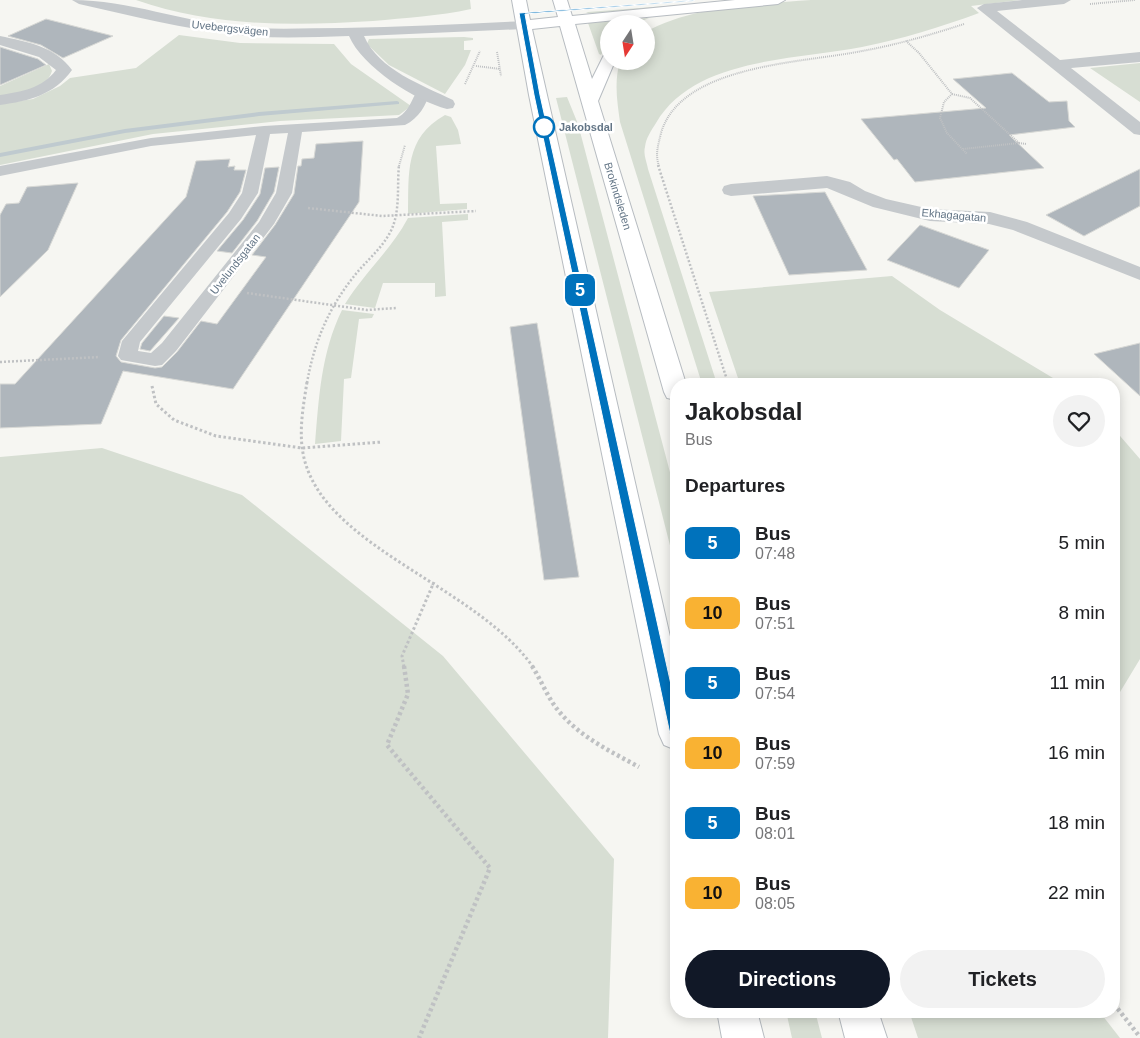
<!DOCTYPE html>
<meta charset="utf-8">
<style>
body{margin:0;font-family:Arial,sans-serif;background:#f2f2f2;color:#202124;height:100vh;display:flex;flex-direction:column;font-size:19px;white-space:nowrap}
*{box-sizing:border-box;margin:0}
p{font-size:16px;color:#757577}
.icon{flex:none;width:28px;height:28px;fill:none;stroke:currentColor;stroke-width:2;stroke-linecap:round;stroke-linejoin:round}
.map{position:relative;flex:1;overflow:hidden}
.side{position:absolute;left:670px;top:378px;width:450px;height:640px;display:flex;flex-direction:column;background:#fff;border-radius:20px;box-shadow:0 2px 12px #0003}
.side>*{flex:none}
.badge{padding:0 10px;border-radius:8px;font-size:18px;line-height:32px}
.needle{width:32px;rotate:192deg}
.fabs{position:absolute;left:600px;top:15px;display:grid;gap:10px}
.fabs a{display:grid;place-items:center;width:55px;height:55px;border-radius:50%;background:#fff;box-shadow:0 2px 12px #0003;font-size:25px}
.map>.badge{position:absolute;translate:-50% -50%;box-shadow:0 0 0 2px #fff}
h2{padding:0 15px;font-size:19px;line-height:45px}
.round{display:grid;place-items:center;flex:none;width:52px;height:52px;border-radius:26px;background:#f2f2f2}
.overview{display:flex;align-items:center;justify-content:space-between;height:85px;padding:0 15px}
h1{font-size:24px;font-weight:800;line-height:38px}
.button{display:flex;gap:10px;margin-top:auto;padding:10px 15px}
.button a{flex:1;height:58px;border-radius:30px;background:#111827;color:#fff;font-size:20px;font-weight:800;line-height:58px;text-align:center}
.button a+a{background:#f2f2f2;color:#202124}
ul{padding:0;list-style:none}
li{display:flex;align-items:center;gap:15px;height:70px;padding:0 15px}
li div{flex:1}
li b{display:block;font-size:19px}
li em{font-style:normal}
li .badge{min-width:55px;font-weight:700;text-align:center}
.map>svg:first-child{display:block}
.green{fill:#d7ded3}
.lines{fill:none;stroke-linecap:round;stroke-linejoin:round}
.stream{fill:#bfcacf;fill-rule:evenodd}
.building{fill:#afb6bc;stroke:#d7d8d5}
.secondary-casing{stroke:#b7bcc1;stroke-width:2}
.path-far3{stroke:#bfc1c3;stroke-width:2;stroke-dasharray:1 1;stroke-linecap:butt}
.path-far2{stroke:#bfc1c3;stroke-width:2.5;stroke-dasharray:2 2;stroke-linecap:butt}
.path-far1{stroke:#bfc1c3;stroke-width:3;stroke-dasharray:2.5 2.5;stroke-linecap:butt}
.path{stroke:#bfc1c3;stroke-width:4.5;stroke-dasharray:3 3;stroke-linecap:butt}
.lane{fill:#c5c9cc;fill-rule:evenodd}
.street{fill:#c5c9cc;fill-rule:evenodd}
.secondary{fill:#fff;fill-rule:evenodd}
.line{fill:#0072bc;stroke:#fff}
.stop-dot{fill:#fff;stroke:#0072bc;stroke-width:2.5}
.labels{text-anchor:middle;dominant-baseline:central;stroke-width:5;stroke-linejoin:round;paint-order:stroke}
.far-street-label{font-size:11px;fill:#637586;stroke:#fff}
.far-stop-label{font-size:11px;font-weight:bold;fill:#637586;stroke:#fff;text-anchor:start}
</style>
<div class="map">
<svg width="1140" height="1038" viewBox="0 0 1140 1038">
<rect width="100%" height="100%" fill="#f6f6f2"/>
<path class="green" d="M 136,0 L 470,0 L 471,9 C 439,16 405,18 373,21 C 294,26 212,27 136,0 Z
M 811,0 L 1020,0 L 971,6 L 979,13 C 941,27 902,39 862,47 C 797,60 694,57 656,123 C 651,131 646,138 645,147 C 643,154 647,163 648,169 L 717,384 L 702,384 L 620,122 C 617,101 614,82 620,61 L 646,61 L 646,32 C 691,6 760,4 811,0 Z
M 730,1 L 595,14 L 586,13 L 588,12 Z
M 649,18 L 635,24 L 609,24 L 609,42 L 601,55 L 599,54 L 588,23 Z
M 179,35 L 240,43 L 334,44 L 351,64 L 411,106 L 399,115 L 280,121 L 153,134 L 0,165 L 0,104 L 33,99 L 60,86 L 70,78 L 136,68 Z
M 464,37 L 473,38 L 473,40 L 464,41 L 464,50 L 471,50 L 465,65 L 445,94 L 389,65 L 367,44 L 369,39 Z
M 1140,63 L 1140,102 L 1090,68 Z
M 49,64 L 52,71 C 46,91 17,93 0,96 L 0,86 Z
M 567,97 L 578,124 L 676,495 L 676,569 L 556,98 Z
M 445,115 L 451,117 L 458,130 L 461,144 L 436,146 L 440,204 L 467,203 L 467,209 L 408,214 C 409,174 404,138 445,115 Z
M 468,214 L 468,220 L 442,222 L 446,296 L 435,297 L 435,283 L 383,283 L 375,308 L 345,304 C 364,273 391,250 408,218 Z
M 892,276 L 940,310 L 1063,384 L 740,384 L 709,292 Z
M 342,310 L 374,314 L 372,318 L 359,319 L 351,378 L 344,379 L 341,441 L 315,444 C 319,397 321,353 342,310 Z
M 1114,429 L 1140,459 L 1140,659 L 1114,702 Z
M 102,448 L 242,495 L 443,656 L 614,859 L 608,1038 L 0,1038 L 0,457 Z
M 786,1011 L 815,1011 L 822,1038 L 792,1038 Z
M 909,1011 L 1099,1011 L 1120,1038 L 918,1038 Z"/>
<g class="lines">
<path class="stream" d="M 397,101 L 399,102 L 399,104 L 259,116 L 125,133 L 0,157 L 0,153 L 125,129 L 259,112 Z"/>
</g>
<path class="building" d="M 46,19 L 113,36 L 63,58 L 41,45 L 8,36 Z
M 0,47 L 38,59 L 46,65 L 0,85 Z
M 1012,73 L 1049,102 L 1067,101 L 1069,121 L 1075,127 L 1009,135 L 1044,168 L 915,182 L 897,159 L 894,160 L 861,119 L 986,108 L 953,79 Z
M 363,141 L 359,202 L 233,389 L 123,371 L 101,424 L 0,428 L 0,384 L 15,384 L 186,197 L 196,161 L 230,159 L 228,167 L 235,166 L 234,170 L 246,170 L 240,192 L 227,212 L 121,340 L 116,356 L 121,362 L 155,368 L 162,367 L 177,352 L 201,321 L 217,324 L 266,257 L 252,255 L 275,225 L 294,194 L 298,166 L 301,166 L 302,159 L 314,158 L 316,144 Z
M 279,167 L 274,192 L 257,221 L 232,253 L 217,251 L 243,220 L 260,194 L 265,168 Z
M 1140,169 L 1140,206 L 1084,236 L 1046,215 Z
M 78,183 L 48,250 L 0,297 L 0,215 L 6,204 L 19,203 L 27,187 Z
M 825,192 L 867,270 L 789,275 L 753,196 Z
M 920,225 L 989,250 L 959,288 L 887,260 Z
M 164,316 L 179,318 L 150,351 L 140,349 L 142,343 Z
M 537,323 L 579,577 L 544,580 L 510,327 Z
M 1140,343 L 1140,396 L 1094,354 Z"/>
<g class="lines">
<g class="secondary-casing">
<path id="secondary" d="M 512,0 L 526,0 L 530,20 L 558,17 L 553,0 L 567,0 L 572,16 L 735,0 L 785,0 L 778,4 L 575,24 L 592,79 L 604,55 L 609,53 L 609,61 L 615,61 L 598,101 L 686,384 L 676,384 L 676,400 L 667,398 L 664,392 L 560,26 L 532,29 L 676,663 L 676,750 L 664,745 L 659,734 L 529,95 Z
M 717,1011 L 757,1011 L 764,1038 L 722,1038 Z
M 838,1011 L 878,1011 L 887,1038 L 845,1038 Z"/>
</g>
<path class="path-far3" d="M 1090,4 L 1135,0
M 906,41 L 919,53 L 952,94 L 944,102 L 940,118 L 947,133 L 967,154
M 497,52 L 501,76
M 476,66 L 500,69
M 465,84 L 480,51
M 952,94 L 970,98 L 1019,143 L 963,149
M 1019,143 L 1026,144
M 399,166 L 405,145
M 659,166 C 655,154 658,146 661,133 C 681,64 804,63 862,51 C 896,45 930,35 964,24"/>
<path class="path-far2" d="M 658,165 L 728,383
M 308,208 L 382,216 L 476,211
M 247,293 L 367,310 L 396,308
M 0,362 L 100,357
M 307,383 C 314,342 329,307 355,275 C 367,260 386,245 393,226 C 400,207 397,185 399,165"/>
<path class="path-far1" d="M 307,382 C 303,408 297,438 306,465 C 333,550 478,588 533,667
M 727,382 L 728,384
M 152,386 L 156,404 L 174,420 L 216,436 L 302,448 L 382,442
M 404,667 L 402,656 L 434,582"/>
<path class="path" d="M 404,666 L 408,694 L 387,745 L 490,868 L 419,1038
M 532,666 C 541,680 547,696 557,709 C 578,736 610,751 639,767
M 1114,1004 L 1140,1037"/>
<path class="lane" d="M 423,87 L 430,91 C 426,106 419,118 405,125 L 302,132 L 292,193 L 274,224 L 176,351 L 162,365 L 155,366 L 121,360 L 118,356 L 122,341 L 229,213 L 242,193 L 256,135 L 151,146 L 0,176 L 0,166 L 151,138 L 264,126 L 397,118 C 413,110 413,89 423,87 ZM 288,133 L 276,193 L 259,222 L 162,343 L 151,353 L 138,351 L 140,342 L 241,219 L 258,193 L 270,134 Z"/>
<path class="street" d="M 72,0 C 129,0 183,22 240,27 C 274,30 308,28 342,28 C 403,27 463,24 524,21 L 531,25 L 524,29 L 364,36 C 379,70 422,85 453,100 L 455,104 L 453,108 L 447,109 C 416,101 362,67 349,36 C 312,37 275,39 238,35 C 184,29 132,16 79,4 Z
M 1022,0 L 1071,0 L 1064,4 L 997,11 L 1060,60 L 1140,52 L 1140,62 L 1071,68 L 1140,122 L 1140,135 L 1134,134 L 977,8 L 984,4 Z
M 0,36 C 27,42 55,46 72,70 C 54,95 29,101 0,105 L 0,95 C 21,92 43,88 56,70 L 39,57 L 0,45 Z
M 827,176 L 850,182 L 865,191 L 886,199 L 930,209 L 990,212 L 1027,222 L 1140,267 L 1140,280 L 1013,230 L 989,224 L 930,221 L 873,207 L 827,188 L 731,196 L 724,194 L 722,190 L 724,186 L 731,184 Z"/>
<use href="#secondary" class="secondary"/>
</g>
<path class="line" d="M 693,1 L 525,14 L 540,95 L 682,734 L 676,740 L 670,734 L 534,95 L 519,13 L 695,0 Z"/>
<circle class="stop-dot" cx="544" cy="127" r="10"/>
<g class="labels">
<g class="far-street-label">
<text transform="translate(230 28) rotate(6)">Uvebergsvägen</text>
<text transform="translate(618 196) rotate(73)">Brokindsleden</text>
<text transform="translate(954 215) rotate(5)">Ekhagagatan</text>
<text transform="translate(235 264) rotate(-52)">Uvelundsgatan</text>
</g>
<g class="far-stop-label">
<text x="559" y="127">Jakobsdal</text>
</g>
</g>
</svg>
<div class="fabs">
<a><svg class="needle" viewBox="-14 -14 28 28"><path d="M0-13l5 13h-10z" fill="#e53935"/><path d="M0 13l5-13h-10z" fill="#757577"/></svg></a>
</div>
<b class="badge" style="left:580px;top:290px;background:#0072bc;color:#fff">5</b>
<section class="side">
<div class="overview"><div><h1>Jakobsdal</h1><p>Bus</p></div><a class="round"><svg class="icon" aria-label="heart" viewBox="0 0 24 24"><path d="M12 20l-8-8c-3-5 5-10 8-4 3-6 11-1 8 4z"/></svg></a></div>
<h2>Departures</h2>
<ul>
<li><span class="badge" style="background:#0072bc;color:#fff">5</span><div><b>Bus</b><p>07:48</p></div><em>5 min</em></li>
<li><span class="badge" style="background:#f9b233;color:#111">10</span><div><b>Bus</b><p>07:51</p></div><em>8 min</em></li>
<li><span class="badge" style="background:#0072bc;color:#fff">5</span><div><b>Bus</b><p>07:54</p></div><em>11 min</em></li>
<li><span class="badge" style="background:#f9b233;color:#111">10</span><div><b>Bus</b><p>07:59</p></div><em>16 min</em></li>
<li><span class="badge" style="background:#0072bc;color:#fff">5</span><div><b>Bus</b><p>08:01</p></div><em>18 min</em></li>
<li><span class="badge" style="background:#f9b233;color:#111">10</span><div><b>Bus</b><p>08:05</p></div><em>22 min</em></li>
</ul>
<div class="button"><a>Directions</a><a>Tickets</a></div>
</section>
</div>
